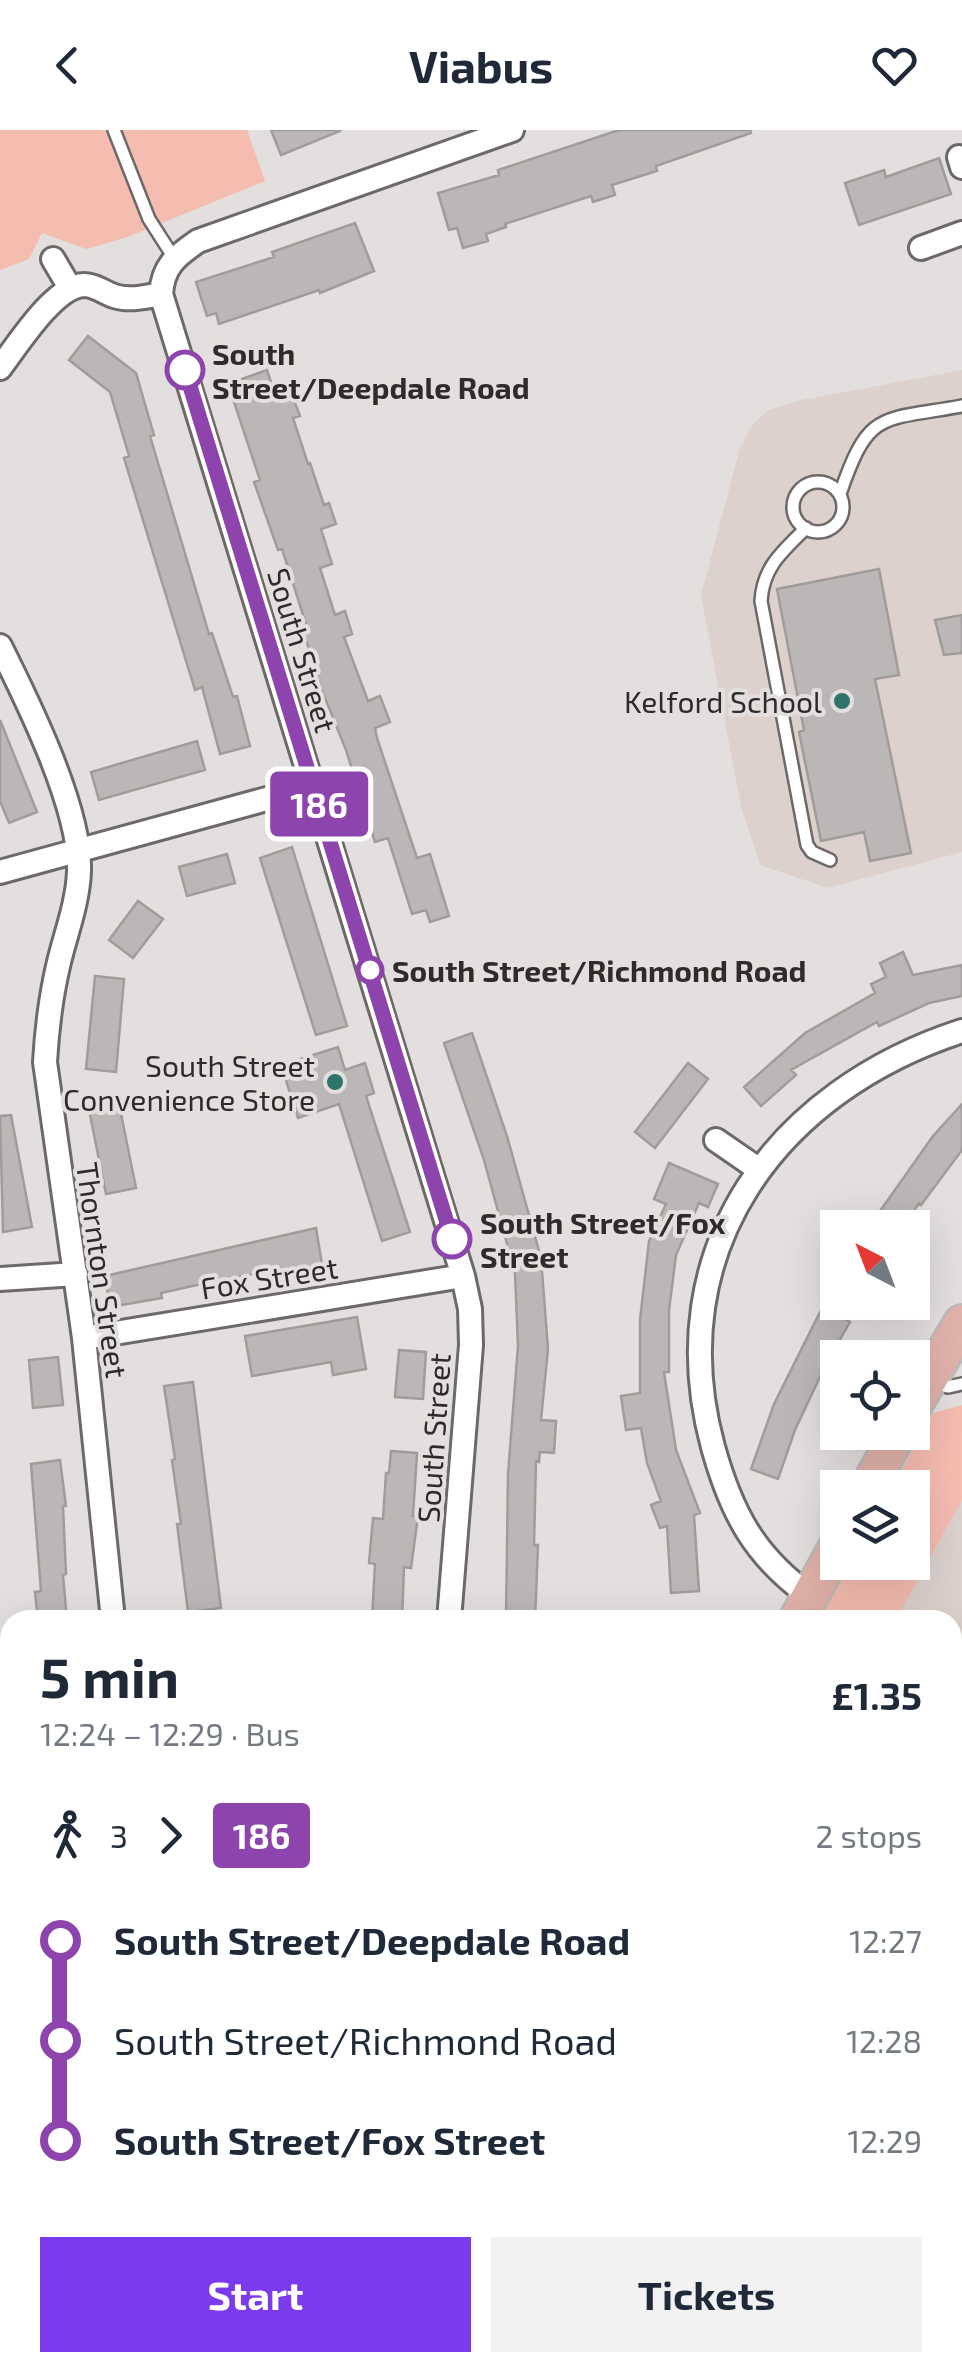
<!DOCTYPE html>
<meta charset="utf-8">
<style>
body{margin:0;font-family:"Exo 2",sans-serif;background:#f2f2f3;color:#1f2937;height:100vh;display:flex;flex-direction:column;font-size:38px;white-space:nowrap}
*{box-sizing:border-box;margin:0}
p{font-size:32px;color:#747a83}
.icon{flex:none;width:55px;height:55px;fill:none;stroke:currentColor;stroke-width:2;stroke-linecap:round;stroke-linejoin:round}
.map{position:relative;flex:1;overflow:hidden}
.details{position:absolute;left:0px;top:1480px;width:962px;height:762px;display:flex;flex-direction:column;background:#fff;border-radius:30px 30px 0 0;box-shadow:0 10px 40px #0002}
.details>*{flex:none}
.badge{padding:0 20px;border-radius:8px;font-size:35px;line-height:65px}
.needle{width:65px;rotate:318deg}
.controls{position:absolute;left:820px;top:1080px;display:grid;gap:20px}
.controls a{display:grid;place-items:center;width:110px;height:110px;border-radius:0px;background:#fff;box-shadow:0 10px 40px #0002;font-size:50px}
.map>.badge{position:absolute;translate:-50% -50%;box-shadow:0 0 0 5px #fff}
.legs{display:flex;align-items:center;gap:15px;height:110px;padding:0 40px;font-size:32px}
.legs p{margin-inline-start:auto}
.head{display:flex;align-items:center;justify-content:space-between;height:170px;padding:0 40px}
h1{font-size:55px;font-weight:700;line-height:75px}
.primary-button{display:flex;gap:20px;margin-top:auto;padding:20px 40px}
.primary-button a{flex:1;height:115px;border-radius:0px;background:#7c3aed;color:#fff;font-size:40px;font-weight:700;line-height:115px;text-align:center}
.primary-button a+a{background:#f2f2f3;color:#1f2937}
ul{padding:0 40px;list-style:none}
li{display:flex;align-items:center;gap:35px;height:100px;font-size:38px}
li i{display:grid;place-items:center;width:15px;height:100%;margin:0 12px;background:currentColor}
li i::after{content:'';width:25px;height:25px;margin:-12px;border:8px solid;border-radius:50%;background:#fff}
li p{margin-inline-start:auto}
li:first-child i{background:linear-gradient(#0000 50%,currentColor 0)}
li:last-child i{background:linear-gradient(currentColor 50%,#0000 0)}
header{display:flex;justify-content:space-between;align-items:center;height:130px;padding:0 40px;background:#fff;font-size:45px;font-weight:700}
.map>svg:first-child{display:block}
.built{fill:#ddd1ce}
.green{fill:#f5bcb0}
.forest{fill:#e38371}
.building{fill:#bbb7b6;stroke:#a09c9b;stroke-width:2.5}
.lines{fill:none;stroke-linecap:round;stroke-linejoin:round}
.service-casing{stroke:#6d6969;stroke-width:16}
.minor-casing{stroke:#6d6969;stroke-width:28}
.primary-casing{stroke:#bcbbbb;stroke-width:40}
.service{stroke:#fff;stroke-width:11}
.minor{stroke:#fff;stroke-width:22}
.primary{stroke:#e1b2a9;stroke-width:35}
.line-1-casing{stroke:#fff;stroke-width:22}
.line-1{stroke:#8e44ad;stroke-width:15}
.stop-1-dot{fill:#fff;stroke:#8e44ad;stroke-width:5}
.poi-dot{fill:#2f746a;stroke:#e3dfde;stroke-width:4}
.labels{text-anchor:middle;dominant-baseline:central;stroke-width:8;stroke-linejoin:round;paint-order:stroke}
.stop-label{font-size:30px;font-weight:bold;fill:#2d2c2b;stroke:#e3dfde;text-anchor:start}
.street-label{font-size:30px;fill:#2d2c2b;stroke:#e3dfde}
.poi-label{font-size:30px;fill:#2d2c2b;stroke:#e3dfde;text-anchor:end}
</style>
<header><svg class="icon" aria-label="back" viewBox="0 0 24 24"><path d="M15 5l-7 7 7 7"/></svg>Viabus<svg class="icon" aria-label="heart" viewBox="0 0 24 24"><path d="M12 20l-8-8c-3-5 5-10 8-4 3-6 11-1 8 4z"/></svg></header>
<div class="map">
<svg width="962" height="2241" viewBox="0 0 962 2241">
<rect width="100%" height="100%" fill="#e3dfde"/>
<path class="built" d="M 962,240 L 962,722 L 828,758 L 760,735 L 741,677 L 701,465 L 740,318 L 752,295 L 768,280 L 796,271 Z
M 962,1370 L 962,1984 L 953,1988 L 952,1490 L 896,1490 Z
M 505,2232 L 793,2233 L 788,2241 L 500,2241 Z"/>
<path class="green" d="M 0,0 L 247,0 L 265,51 L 125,108 L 86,119 L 42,103 L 29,129 L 0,140 Z
M 962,1275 L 962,1370 L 896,1490 L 818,1490 L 850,1433 L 912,1432 L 912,1358 L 892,1357 L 933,1283 Z
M 428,2232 L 505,2232 L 505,2233 L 500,2241 L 423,2241 Z"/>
<path class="forest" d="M 962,1984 L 962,2241 L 788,2241 L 793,2233 L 952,2232 L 952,1989 Z"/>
<path class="building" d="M 271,0 L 340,0 L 340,1 L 281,25 Z
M 619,0 L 750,0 L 751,3 L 656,36 L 657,41 L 612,55 L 615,65 L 593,72 L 591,66 L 505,94 L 506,97 L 486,104 L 488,111 L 463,118 L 457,98 L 449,100 L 438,63 L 499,45 L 498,40 Z
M 939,28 L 951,64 L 859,95 L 845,53 L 884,40 L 886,47 Z
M 355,93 L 374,141 L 320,163 L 319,160 L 219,194 L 216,183 L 207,186 L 196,152 L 274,127 L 272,122 Z
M 88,206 L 136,243 L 154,305 L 150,306 L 209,504 L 212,503 L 233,567 L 237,566 L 250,616 L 220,624 L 202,557 L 195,560 L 124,328 L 129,326 L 110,262 L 69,230 Z
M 267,240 L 277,270 L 292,265 L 300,286 L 293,288 L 308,334 L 310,333 L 324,375 L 329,373 L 336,394 L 321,399 L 332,434 L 320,438 L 335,485 L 345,481 L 352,504 L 344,507 L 368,571 L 380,566 L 390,592 L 375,598 L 377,608 L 417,728 L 430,724 L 449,786 L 430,792 L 426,780 L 412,784 L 388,708 L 375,712 L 346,620 L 319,553 L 302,496 L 306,494 L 282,419 L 278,420 L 254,352 L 260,350 L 230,260 L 241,257 L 239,250 Z
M 879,439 L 899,545 L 875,549 L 911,723 L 870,731 L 864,702 L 821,711 L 799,602 L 804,600 L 777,459 Z
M 962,485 L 962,523 L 944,525 L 935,490 Z
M 0,590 L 37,682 L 9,693 L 0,671 Z
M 197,611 L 205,640 L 99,670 L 91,642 Z
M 292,717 L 347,896 L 316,905 L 260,728 Z
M 227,724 L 235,753 L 187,766 L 179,737 Z
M 138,771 L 163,789 L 133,828 L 109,810 Z
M 903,822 L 913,845 L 962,835 L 962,866 L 929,873 L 879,896 L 877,892 L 791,940 L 796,945 L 761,976 L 744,957 L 805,903 L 875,863 L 871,854 L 886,847 L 880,833 Z
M 95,846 L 124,849 L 116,942 L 86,939 Z
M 472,903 L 507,1006 L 541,1128 L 548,1219 L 541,1290 L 556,1291 L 554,1323 L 540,1322 L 539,1332 L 536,1331 L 534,1415 L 538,1415 L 535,1490 L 506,1490 L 508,1344 L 518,1216 L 515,1143 L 484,1030 L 444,913 Z
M 338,917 L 345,940 L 365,933 L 374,963 L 366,966 L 410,1102 L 382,1111 L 339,974 L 298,988 L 281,935 Z
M 688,933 L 708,949 L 655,1018 L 635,1002 Z
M 118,969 L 136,1058 L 106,1064 L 88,975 Z
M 962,974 L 962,1020 L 921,1075 L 919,1073 L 903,1098 L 868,1098 L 933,1006 Z
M 11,985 L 32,1097 L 3,1102 L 0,986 Z
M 669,1033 L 718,1054 L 708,1077 L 699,1073 L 676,1125 L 669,1180 L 669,1242 L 664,1242 L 676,1320 L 700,1383 L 694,1385 L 699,1461 L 671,1463 L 667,1396 L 660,1398 L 651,1375 L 661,1371 L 647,1333 L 641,1298 L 626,1300 L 621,1266 L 640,1263 L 640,1190 L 649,1111 L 666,1074 L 654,1069 Z
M 316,1098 L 323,1140 L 281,1148 L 280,1140 L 224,1149 L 161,1163 L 162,1168 L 110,1177 L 105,1146 Z
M 825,1172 L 855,1172 L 845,1189 L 850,1192 L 827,1232 L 795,1300 L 778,1349 L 751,1339 L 774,1274 Z
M 357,1187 L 366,1239 L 333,1245 L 331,1232 L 252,1246 L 245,1206 Z
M 399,1220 L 426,1222 L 423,1269 L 395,1267 Z
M 58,1227 L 63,1275 L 33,1278 L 29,1230 Z
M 193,1252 L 221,1478 L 188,1482 L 177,1394 L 181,1394 L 172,1330 L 175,1329 L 164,1256 Z
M 391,1321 L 417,1323 L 413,1386 L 418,1386 L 411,1438 L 404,1437 L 402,1490 L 372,1490 L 375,1434 L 369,1433 L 373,1388 L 383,1389 L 386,1343 L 389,1343 Z
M 60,1330 L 66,1376 L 63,1376 L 66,1444 L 63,1445 L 67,1490 L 38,1490 L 35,1462 L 41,1461 L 31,1334 Z"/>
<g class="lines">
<g class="service-casing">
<path id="service" d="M 114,0 L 149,89 L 174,128
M793 377a25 25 0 1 1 50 0a25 25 0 1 1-50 0Z
M 840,364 C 869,279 880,291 962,276
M 806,398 C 782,422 763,437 761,471 L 807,715 L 812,722 L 830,730
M 932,1252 L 948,1257 L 962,1254
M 952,1570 L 962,1554
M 952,1786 L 962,1770
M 952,1904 L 962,1903
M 702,2241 L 702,2232"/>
</g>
<g class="minor-casing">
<path id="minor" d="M 959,27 L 962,37
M 921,118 L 962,103
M 53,129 L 70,158
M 0,238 C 17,216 54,156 84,155 C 95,155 103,162 114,166 C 129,171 146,167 161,164
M 0,516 C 28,572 81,679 79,741 C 78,772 66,803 59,832 C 51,865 47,898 45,932 L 84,1208 L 113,1490
M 0,742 L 314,656
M 716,1010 L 758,1039
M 0,1149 L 76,1144
M 84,1208 L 463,1146
M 810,1466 C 754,1426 731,1382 713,1317 C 659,1119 777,961 962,901
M 449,1490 L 471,1215 L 470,1179 L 463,1146 L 161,164 C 163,136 176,126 198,111 L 512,0
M 65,2241 L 67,2232"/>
</g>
<g class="primary-casing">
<path id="primary" d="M 912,1278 L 962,1193
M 868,1358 L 899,1302
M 797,1490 L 838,1415
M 389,2241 L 394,2232"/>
</g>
<use href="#service" class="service"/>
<use href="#minor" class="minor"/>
<use href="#primary" class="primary"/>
</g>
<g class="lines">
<g class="line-1-casing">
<path id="line-1" d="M 185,240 L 452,1109"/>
</g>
<use href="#line-1" class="line-1"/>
</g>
<g class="stop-1-dot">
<circle cx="185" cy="240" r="18"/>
<circle cx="370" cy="840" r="12"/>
<circle cx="452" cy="1109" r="18"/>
</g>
<g class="poi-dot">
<circle cx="842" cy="571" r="10"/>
<circle cx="335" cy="952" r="10"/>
</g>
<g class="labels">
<g class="stop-label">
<text x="212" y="223">South<tspan x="212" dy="34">Street/Deepdale Road</tspan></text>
<text x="392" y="840">South Street/Richmond Road</text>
<text x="480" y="1092">South Street/Fox<tspan x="480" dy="34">Street</tspan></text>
</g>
<g class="street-label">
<text transform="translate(303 520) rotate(73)">South Street</text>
<text transform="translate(103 1140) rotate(82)">Thornton Street</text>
<text transform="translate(269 1147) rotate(-9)">Fox Street</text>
<text transform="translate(433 1308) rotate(-86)">South Street</text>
</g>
<g class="poi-label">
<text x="822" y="571">Kelford School</text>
<text x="315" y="935">South Street<tspan x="315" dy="34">Convenience Store</tspan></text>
</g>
</g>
</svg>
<div class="controls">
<a><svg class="needle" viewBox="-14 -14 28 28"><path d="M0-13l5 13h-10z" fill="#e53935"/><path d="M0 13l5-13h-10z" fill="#747a83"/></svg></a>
<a><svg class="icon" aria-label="locate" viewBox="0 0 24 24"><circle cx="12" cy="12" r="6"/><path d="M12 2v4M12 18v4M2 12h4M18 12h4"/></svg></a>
<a><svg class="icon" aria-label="layers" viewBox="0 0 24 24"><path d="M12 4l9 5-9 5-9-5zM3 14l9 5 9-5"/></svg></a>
</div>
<b class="badge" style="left:319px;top:674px;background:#8e44ad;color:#fff">186</b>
<section class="details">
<div class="head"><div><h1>5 min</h1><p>12:24 – 12:29 · Bus</p></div><b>£1.35</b></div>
<div class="legs"><svg class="icon" aria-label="walk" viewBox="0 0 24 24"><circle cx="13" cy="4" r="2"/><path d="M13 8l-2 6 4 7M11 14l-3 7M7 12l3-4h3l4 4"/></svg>3<svg class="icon" aria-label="forward" viewBox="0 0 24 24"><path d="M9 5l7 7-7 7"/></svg><b class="badge" style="background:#8e44ad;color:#fff">186</b><p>2 stops</p></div>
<ul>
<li><i style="color:#8e44ad"></i><b>South Street/Deepdale Road</b><p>12:27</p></li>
<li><i style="color:#8e44ad"></i><span>South Street/Richmond Road</span><p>12:28</p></li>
<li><i style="color:#8e44ad"></i><b>South Street/Fox Street</b><p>12:29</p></li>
</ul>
<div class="primary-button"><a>Start</a><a>Tickets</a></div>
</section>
</div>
